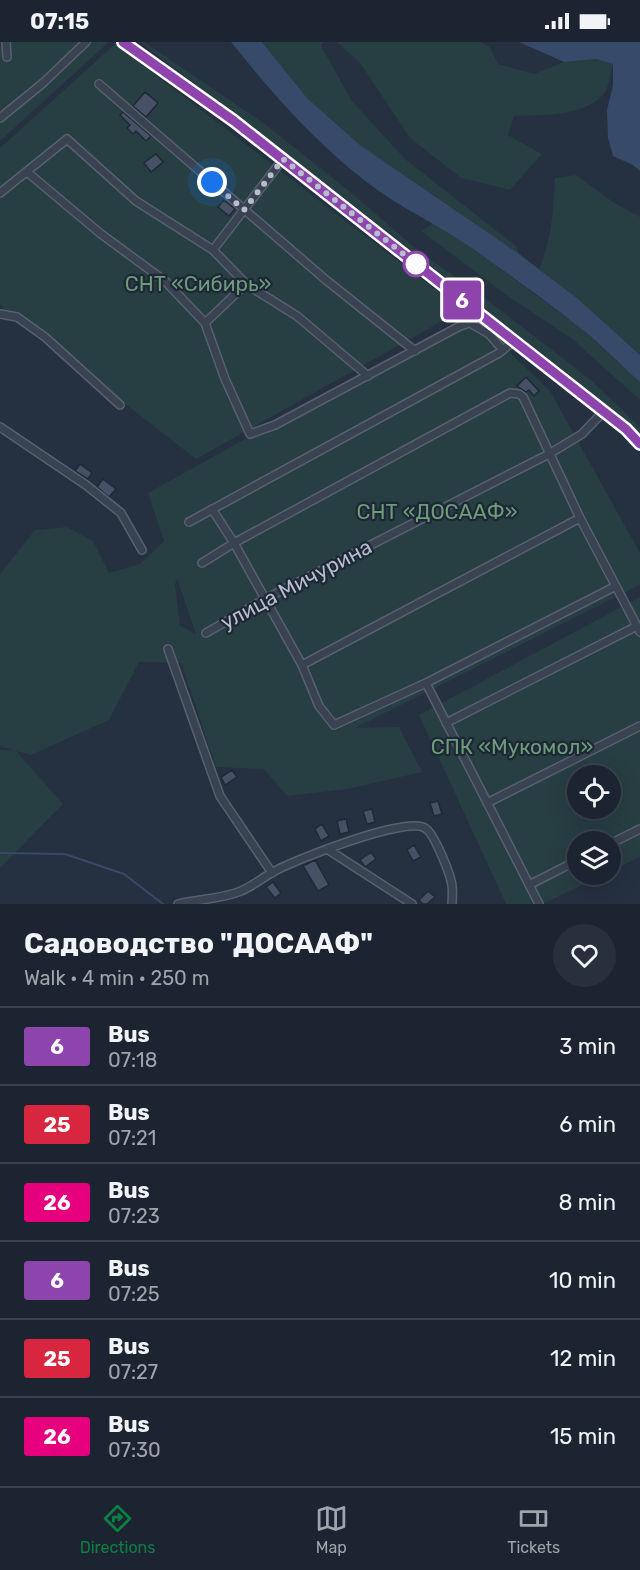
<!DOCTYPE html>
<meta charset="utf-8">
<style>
body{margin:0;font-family:Rubik,sans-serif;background:#29303d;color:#f1f3f6;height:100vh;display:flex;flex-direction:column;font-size:22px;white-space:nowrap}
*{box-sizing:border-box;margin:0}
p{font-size:20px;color:#a0a4ab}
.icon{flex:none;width:33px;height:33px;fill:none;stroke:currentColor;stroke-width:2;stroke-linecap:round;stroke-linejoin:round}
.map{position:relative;height:862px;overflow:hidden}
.drawer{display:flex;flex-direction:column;background:#1c2431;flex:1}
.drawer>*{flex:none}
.badge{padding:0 12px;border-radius:4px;font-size:21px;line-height:39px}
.buttons{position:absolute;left:567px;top:723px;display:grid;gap:12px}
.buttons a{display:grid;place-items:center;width:54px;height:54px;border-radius:50%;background:#1c2431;box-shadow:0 6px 24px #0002,0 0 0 2px #3a414d;font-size:30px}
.you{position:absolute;width:30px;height:30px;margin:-15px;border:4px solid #fff;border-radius:50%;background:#1a73e8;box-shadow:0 0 0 9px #1a73e833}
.map>.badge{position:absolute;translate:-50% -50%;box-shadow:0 0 0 3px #fff}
.round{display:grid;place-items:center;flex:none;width:63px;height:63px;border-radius:32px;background:#29303d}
.head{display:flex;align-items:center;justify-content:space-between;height:102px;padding:0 24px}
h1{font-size:28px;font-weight:700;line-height:45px}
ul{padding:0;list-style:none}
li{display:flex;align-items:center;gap:18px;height:78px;padding:0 24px;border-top:2px solid #3a414d}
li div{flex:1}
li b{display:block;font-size:22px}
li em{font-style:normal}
li .badge{min-width:66px;font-weight:700;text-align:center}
.status{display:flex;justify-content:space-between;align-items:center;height:42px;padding:0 30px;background:#1c2431;direction:ltr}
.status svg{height:16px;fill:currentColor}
.dock{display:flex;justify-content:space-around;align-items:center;height:84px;border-top:2px solid #3a414d;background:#1c2431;font-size:16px;color:#a0a4ab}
.dock a{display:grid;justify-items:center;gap:3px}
.dock .active{color:#0b8043}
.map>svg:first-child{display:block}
.green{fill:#273e42;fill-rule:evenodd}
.water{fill:#384a69}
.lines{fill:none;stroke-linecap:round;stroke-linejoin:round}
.stream{stroke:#384a69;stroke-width:2}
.building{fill:#465166;stroke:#202938;stroke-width:1.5}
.minor-casing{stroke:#57606e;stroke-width:10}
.major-casing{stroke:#434b5a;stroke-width:12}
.minor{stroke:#394251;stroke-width:7}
.major{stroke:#576171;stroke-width:9}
.line-casing{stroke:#fff;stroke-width:14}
.line{stroke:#8e44ad;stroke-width:9}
.walk{stroke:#b6bdcb;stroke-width:6;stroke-dasharray:0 10.8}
.stop-dot{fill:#fff;stroke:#8e44ad;stroke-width:3}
.labels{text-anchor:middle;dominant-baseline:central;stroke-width:4.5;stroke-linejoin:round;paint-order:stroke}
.park-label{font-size:21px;fill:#6c9d79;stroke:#1e2736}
.street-label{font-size:21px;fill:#b6bdcb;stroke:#1e2736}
</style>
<div class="status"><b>07:15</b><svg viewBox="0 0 49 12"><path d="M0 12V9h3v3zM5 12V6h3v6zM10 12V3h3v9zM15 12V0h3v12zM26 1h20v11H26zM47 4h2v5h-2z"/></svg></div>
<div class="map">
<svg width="640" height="862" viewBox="0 0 640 862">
<rect width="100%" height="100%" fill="#253041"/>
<path class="green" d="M 0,0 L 109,0 L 0,99 Z
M 140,0 L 144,0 L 265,82 L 353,152 L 416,207 L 482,254 L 591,338 L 640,385 L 640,394 L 624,377 L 383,186 Z
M 262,0 L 323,0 L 321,4 L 352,59 L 405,117 L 516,204 L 519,212 L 360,103 L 307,56 Z
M 337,0 L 480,0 L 490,5 L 498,22 L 534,32 L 564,20 L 596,17 L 613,22 C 610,31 609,47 603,53 C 582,75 542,73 514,74 L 508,93 L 542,112 L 510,148 L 461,136 L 410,96 L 360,21 Z
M 115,2 L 462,268 L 196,417 L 6,269 L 0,262 L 0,106 Z
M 576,133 L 613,160 L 640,175 L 640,313 L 577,256 L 539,227 C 552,196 553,169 555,136 Z
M 433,182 L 461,198 L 577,283 L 640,340 L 640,358 L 571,296 L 509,255 L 421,189 Z
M 470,272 L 550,349 L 640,511 L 640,543 L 355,686 L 399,685 L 422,730 L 348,747 L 287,754 L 264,727 L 216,725 L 181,621 L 139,620 L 109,678 L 31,713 L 16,709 L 63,762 L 0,826 L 0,708 L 12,708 L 0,704 L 0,532 L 35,488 L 67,485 L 93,499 L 109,531 L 140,522 L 164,499 L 148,451 ZM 177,537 L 196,592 L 180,584 L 175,542 Z
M 640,555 L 640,815 L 611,829 L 610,800 L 578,800 L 578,832 L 604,833 L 542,862 L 506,862 L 419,673 ZM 578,734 L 610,734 L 610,766 L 578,766 Z"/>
<path class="water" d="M 231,0 L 262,0 L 307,56 L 360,103 L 519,212 L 577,256 L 640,313 L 640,340 C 618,321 598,299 575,282 C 543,256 509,233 476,209 C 440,183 399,166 364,138 C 313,98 271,50 231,0 Z
M 519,0 L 640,0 L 640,129 L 633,123 L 613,114 L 608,96 L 607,68 L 613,43 L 613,22 L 596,17 L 564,20 Z"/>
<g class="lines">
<path class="stream" d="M 0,811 L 65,812 L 124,832 L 163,862"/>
</g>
<path class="building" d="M 145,50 L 158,61 L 146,75 L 133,64 Z
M 123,70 L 151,94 L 146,99 L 136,89 L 133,92 L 127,86 L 130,83 L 120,73 Z
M 156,112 L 163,120 L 151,130 L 144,121 Z
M 224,158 L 235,167 L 229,174 L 218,165 Z
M 526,335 L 539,349 L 534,354 L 529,348 L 526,350 L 517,344 Z
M 80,422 L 92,431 L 88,437 L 75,429 Z
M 103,437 L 116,447 L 109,455 L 97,445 Z
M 232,728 L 237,735 L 225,743 L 221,735 Z
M 438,759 L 442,772 L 434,774 L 430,761 Z
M 372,767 L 375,780 L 367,782 L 363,769 Z
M 346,777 L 349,790 L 340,792 L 337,779 Z
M 322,782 L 329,794 L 321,799 L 315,787 Z
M 414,803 L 421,815 L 413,819 L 407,808 Z
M 371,810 L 376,817 L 365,825 L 360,818 Z
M 315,818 L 329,843 L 318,849 L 303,824 Z
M 273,840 L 281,851 L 275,856 L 266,845 Z
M 428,849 L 435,855 L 427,862 L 423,862 L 419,858 Z"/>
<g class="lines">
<g class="minor-casing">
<path id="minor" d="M 6,0 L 7,15
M 99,42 L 326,238 L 415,309
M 0,76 L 43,41 L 86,0
M 27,130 L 101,192 L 165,239 L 205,281 L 225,337 L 250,392 L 275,383 L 460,284 L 470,281 L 489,292 L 503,308
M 0,151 L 67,97 L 136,159 L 213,208 L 246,242 L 297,274 L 368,334
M 213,208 L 283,117
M 0,272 L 17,275 L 45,295 L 120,363
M 205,281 L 246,242
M 0,385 L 86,443 L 121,471 L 142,508
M 212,467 L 234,501 L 302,623 L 319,664 L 334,683 L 426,641 L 539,862
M 189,480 L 499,311 L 514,299
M 202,521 L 234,501 L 510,351 L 519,352 L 523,355 L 580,476 L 640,590
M 206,591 L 265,557 L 549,412 L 582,392 L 604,369
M 168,607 L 220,754 L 272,831
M 302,623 L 580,476
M 426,641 L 616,544
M 446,681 L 637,584
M 487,761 L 640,684
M 610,802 L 640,787
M 327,807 L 412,862
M 529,843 L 578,818
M 178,862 C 199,857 222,857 241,849 C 253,844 262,836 273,830 C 294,818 406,774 425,786 C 434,791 451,833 452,844 C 453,850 452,856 452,862"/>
</g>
<g class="major-casing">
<path id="major" d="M 123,0 L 234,79 L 626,387 L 640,402"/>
</g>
<use href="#minor" class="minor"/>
<use href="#major" class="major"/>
</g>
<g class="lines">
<g class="line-casing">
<path id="line" d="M 123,0 L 234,79 L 626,387 L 640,402"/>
</g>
<use href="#line" class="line"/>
<path class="walk" d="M 212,140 L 244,168 L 283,117 L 416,222"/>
</g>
<circle class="stop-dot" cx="416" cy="222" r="12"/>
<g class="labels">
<g class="park-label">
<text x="198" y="241">СНТ «Сибирь»</text>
<text x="437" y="469">СНТ «ДОСААФ»</text>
<text x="512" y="704">СПК «Мукомол»</text>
</g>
<g class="street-label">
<text transform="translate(296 542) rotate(-28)">улица Мичурина</text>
</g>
</g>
</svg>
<div class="buttons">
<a><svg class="icon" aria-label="locate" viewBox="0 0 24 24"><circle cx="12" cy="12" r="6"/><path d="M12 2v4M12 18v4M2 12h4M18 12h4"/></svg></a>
<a><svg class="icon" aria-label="layers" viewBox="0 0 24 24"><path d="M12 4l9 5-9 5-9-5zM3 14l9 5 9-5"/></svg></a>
</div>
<div class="you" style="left:212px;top:140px"></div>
<b class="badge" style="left:462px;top:258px;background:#8e44ad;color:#fff">6</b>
</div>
<section class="drawer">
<div class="head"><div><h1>Садоводство &quot;ДОСААФ&quot;</h1><p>Walk · 4 min · 250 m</p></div><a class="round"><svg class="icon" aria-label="heart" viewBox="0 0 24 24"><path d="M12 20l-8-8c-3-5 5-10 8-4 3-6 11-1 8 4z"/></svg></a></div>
<ul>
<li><span class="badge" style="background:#8e44ad;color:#fff">6</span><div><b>Bus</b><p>07:18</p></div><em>3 min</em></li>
<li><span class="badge" style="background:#d7263d;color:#fff">25</span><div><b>Bus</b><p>07:21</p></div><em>6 min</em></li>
<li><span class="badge" style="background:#e6007e;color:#fff">26</span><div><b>Bus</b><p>07:23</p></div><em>8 min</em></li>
<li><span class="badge" style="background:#8e44ad;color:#fff">6</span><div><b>Bus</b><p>07:25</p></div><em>10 min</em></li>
<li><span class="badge" style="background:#d7263d;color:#fff">25</span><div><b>Bus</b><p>07:27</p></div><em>12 min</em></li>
<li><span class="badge" style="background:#e6007e;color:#fff">26</span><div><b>Bus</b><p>07:30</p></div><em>15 min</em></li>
</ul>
</section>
<nav class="dock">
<a class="active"><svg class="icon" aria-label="directions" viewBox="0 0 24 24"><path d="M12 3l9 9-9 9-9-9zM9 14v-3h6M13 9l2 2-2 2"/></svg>Directions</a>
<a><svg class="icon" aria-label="map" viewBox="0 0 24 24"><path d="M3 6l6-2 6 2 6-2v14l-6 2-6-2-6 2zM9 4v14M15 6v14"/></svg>Map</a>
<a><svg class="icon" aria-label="tickets" viewBox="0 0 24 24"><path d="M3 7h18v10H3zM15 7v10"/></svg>Tickets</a>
</nav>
